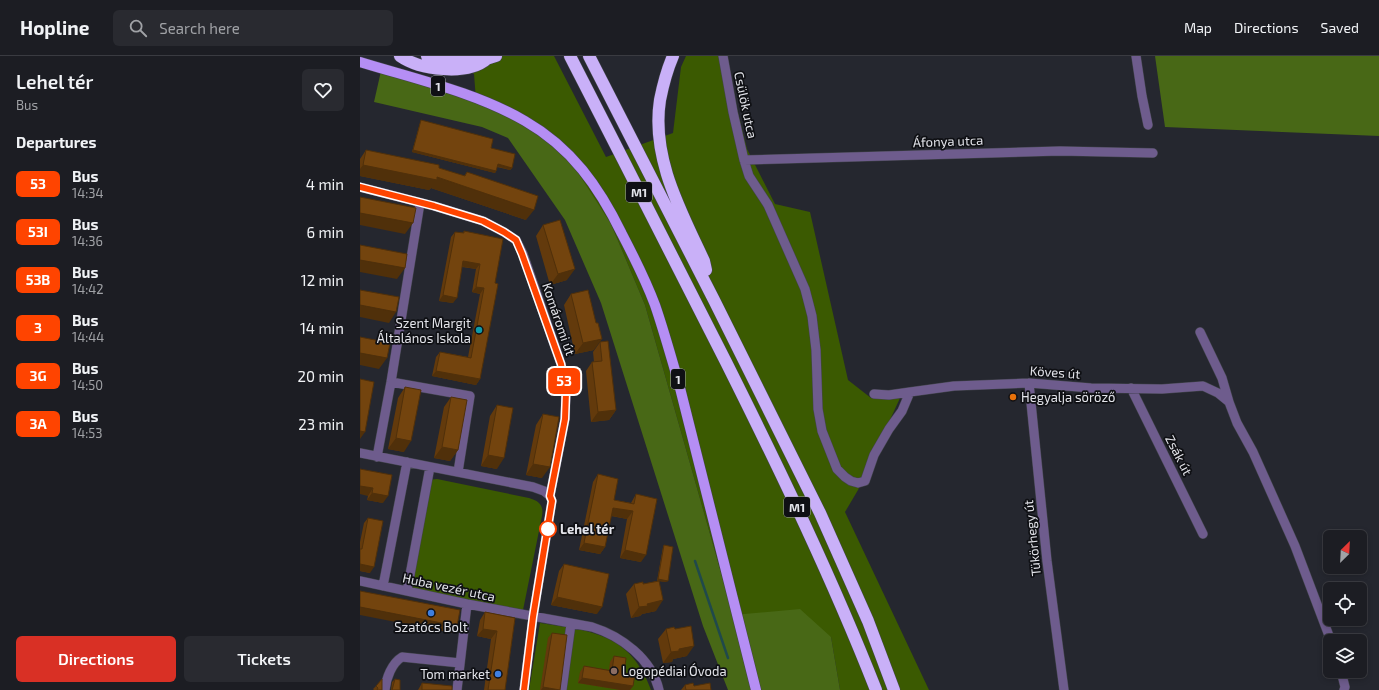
<!DOCTYPE html>
<meta charset="utf-8">
<style>
body{margin:0;font-family:"Exo 2",sans-serif;background:#292a30;color:#f1f3f6;height:100vh;display:flex;flex-direction:column;font-size:15px;white-space:nowrap}
*{box-sizing:border-box;margin:0}
p{font-size:13px;color:#a0a2a6}
.icon{flex:none;width:22px;height:22px;fill:none;stroke:currentColor;stroke-width:2;stroke-linecap:round;stroke-linejoin:round}
.map{position:relative;flex:1;overflow:hidden}
.panel{display:flex;flex-direction:column;background:#1c1d23;width:360px}
.panel>*{flex:none}
.badge{padding:0 8px;border-radius:6px;font-size:14px;line-height:26px}
.needle{width:26px;rotate:24deg}
.tools{position:absolute;left:963px;top:474px;display:grid;gap:8px}
.tools a{display:grid;place-items:center;width:44px;height:44px;border-radius:6px;background:#1c1d23;box-shadow:0 2px 6px #0003,0 0 0 1px #3a3b41;font-size:20px}
.map>.badge{position:absolute;translate:-50% -50%;box-shadow:0 0 0 2px #fff}
h2{padding:0 16px;font-size:15px;line-height:36px}
.round{display:grid;place-items:center;flex:none;width:42px;height:42px;border-radius:6px;background:#292a30}
.overview{display:flex;align-items:center;justify-content:space-between;height:68px;padding:0 16px}
h1{font-size:19px;font-weight:600;line-height:30px}
.cta{display:flex;gap:8px;margin-top:auto;padding:8px 16px}
.cta a{flex:1;height:46px;border-radius:6px;background:#d93025;color:#fff;font-size:16px;font-weight:600;line-height:46px;text-align:center}
.cta a+a{background:#292a30;color:#f1f3f6}
ul{padding:0;list-style:none}
li{display:flex;align-items:center;gap:12px;height:48px;padding:0 16px}
li div{flex:1}
li b{display:block;font-size:15px}
li em{font-style:normal}
li .badge{min-width:44px;font-weight:700;text-align:center}
header{display:flex;align-items:center;gap:24px;box-sizing:border-box;height:56px;padding:0 20px;background:#1c1d23;border-bottom:1px solid #3a3b41}
header strong{font-size:19px}
nav{display:flex;gap:22px;margin-inline-start:auto;font-size:14px}
.search{width:280px;height:36px;background:#292a30;display:flex;align-items:center;gap:10px;box-sizing:border-box;padding:0 14px;border-radius:6px;color:#a0a2a6;font-size:15px}
main{display:flex;flex:1;min-height:0}
.map>svg:first-child{display:block}
.green{fill:#3b5a01}
.forest{fill:#486816}
.lines{fill:none;stroke-linecap:round;stroke-linejoin:round}
.stream{stroke:#20494b;stroke-width:2.5}
.street-casing{stroke:#43454d;stroke-width:10}
.primary-casing{stroke:#43454d;stroke-width:11}
.highway-casing{stroke:#43454d;stroke-width:13}
.street{stroke:#6e5c8d;stroke-width:9}
.primary{stroke:#b58ef4;stroke-width:10}
.highway{stroke:#c9b0f8;stroke-width:12}
.wall{fill:#633a0c}
.shaded-wall{fill:#50300a}
.building{fill:#73440e;stroke:#50300a}
.line-casing{stroke:#fff;stroke-width:9}
.line{stroke:#f40;stroke-width:6}
.culture-dot{fill:#0f9aa8;stroke:#0f1014;stroke-width:1.5}
.food-dot{fill:#e8710a;stroke:#0f1014;stroke-width:1.5}
.stop-dot{fill:#fff;stroke:#f40;stroke-width:2}
.shop-dot{fill:#3f7fe0;stroke:#0f1014;stroke-width:1.5}
.education-dot{fill:#8d6e63;stroke:#0f1014;stroke-width:1.5}
.labels{text-anchor:middle;dominant-baseline:central;stroke-width:3.5;stroke-linejoin:round;paint-order:stroke}
.shield{fill:#0f1014;stroke:#a3a4aa;stroke-width:1}
.shield-label{font-size:12px;font-weight:bold;fill:#e3e4ea}
.street-label{font-size:13px;fill:#e3e4ea;stroke:#0f1014}
.poi-label{font-size:13px;fill:#e3e4ea;stroke:#0f1014;text-anchor:end}
.stop-label{font-size:13px;font-weight:bold;fill:#e3e4ea;stroke:#0f1014;text-anchor:start}
</style>
<header>
<strong>Hopline</strong>
<div class="search"><svg class="icon" aria-label="search" viewBox="0 0 24 24"><circle cx="10" cy="10" r="6"/><path d="M15 15l6 6"/></svg>Search here</div>
<nav><a>Map</a><a>Directions</a><a>Saved</a></nav>
</header>
<main>
<section class="panel">
<div class="overview"><div><h1>Lehel tér</h1><p>Bus</p></div><a class="round"><svg class="icon" aria-label="heart" viewBox="0 0 24 24"><path d="M12 20l-8-8c-3-5 5-10 8-4 3-6 11-1 8 4z"/></svg></a></div>
<h2>Departures</h2>
<ul>
<li><span class="badge" style="background:#f40;color:#fff">53</span><div><b>Bus</b><p>14:34</p></div><em>4 min</em></li>
<li><span class="badge" style="background:#f40;color:#fff">53I</span><div><b>Bus</b><p>14:36</p></div><em>6 min</em></li>
<li><span class="badge" style="background:#f40;color:#fff">53B</span><div><b>Bus</b><p>14:42</p></div><em>12 min</em></li>
<li><span class="badge" style="background:#f40;color:#fff">3</span><div><b>Bus</b><p>14:44</p></div><em>14 min</em></li>
<li><span class="badge" style="background:#f40;color:#fff">3G</span><div><b>Bus</b><p>14:50</p></div><em>20 min</em></li>
<li><span class="badge" style="background:#f40;color:#fff">3A</span><div><b>Bus</b><p>14:53</p></div><em>23 min</em></li>
</ul>
<div class="cta"><a>Directions</a><a>Tickets</a></div>
</section>
<div class="map">
<svg width="1019" height="634" viewBox="0 0 1019 634">
<rect width="100%" height="100%" fill="#25272f"/>
<path class="green" d="M 90,0 L 194,0 L 246,101 L 313,77 L 321,11 L 326,0 L 364,0 L 387,93 L 415,148 L 450,156 L 488,324 L 511,342 L 540,342 L 498,434 L 485,456 L 569,634 L 480,634 L 471,581 L 373,559 L 285,249 L 251,168 L 116,44 L 114,18 Z
M 77,423 L 169,442 C 179,445 184,449 182,460 L 162,559 L 47,535 L 68,424 Z
M 180,567 C 233,575 270,578 291,634 L 169,634 Z"/>
<path class="forest" d="M 795,0 L 1019,0 L 1019,80 L 805,71 Z
M 21,15 L 116,44 L 169,70 L 213,109 L 251,168 L 285,249 L 373,559 L 440,553 L 471,581 L 480,634 L 368,634 L 343,570 L 241,247 L 205,164 L 148,82 L 122,71 L 14,46 Z"/>
<g class="lines">
<path class="stream" d="M 335,505 L 368,602"/>
<g class="street-casing">
<path id="street" d="M 363,0 L 373,56 L 384,104 L 389,120 L 408,149 L 445,233 L 452,260 L 456,294 L 458,353 L 462,375 L 477,413 L 485,421 L 491,425 L 498,427 L 505,425 L 514,399 L 529,373 L 542,355 L 550,336
M 776,0 L 782,40 L 788,69
M 384,104 L 700,95 L 793,97
M 0,131 L 74,150 L 123,165 L 144,176 L 156,184 L 163,198 L 201,308 L 206,336 L 205,363 L 190,440 L 192,445 L 173,561 L 164,634
M 840,276 L 862,322 L 869,346
M 31,326 L 110,340 L 98,416
M 669,327 L 687,505 L 704,634
M 771,332 L 843,478
M 514,338 L 529,339 L 550,336 L 594,330 L 669,327 L 731,332 L 802,333 L 843,330 L 858,337 L 869,346 L 877,367 L 893,396 L 935,490 L 971,585
M 0,397 L 173,431 L 184,435 L 190,440
M 17,401 L 31,326 L 60,147
M 0,525 L 107,548 L 232,571 C 261,580 292,603 299,634
M 23,530 L 47,406
M 47,535 L 70,411
M 981,615 L 985,631 L 984,634
M 25,634 C 26,622 32,607 42,601 L 100,607
M 97,634 L 107,548
M 202,634 L 211,568"/>
</g>
<g class="primary-casing">
<path id="primary" d="M 0,6 C 55,23 115,36 165,65 C 212,92 239,131 262,178 C 274,201 286,225 295,249 C 304,275 311,301 319,328 L 396,634"/>
</g>
<g class="highway-casing">
<path id="highway" d="M 40,0 C 60,14 107,20 127,3
M 67,0 C 89,5 115,8 136,0
M 210,0 C 262,102 315,204 366,306 C 420,414 472,522 516,634
M 229,0 L 354,244 L 460,457 L 508,565 L 534,634
M 313,0 C 307,14 303,29 300,44 C 291,102 321,155 344,205 L 346,214"/>
</g>
<use href="#street" class="street"/>
<use href="#primary" class="primary"/>
<use href="#highway" class="highway"/>
</g>
<path class="wall" d="M 61,64 L 131,92 L 152,112 L 150,114 L 137,111 L 136,115 L 135,117 L 52,96 L 60,67 Z
M 6,94 L 79,112 L 104,120 L 107,116 L 166,164 L 71,132 L 69,134 L 0,120 L 0,103 Z
M 183,169 L 207,224 L 190,229 L 176,180 Z
M 104,175 L 135,227 L 120,323 L 116,329 L 72,320 L 76,301 L 80,296 L 108,301 L 120,238 L 112,236 L 116,213 L 102,211 L 93,247 L 79,245 L 91,181 L 95,176 L 103,177 Z
M 211,238 L 236,267 L 234,294 L 215,298 L 204,249 Z
M 240,286 L 256,354 L 249,364 L 231,366 L 226,315 L 232,306 L 234,306 L 233,296 Z
M 45,331 L 44,396 L 28,393 L 38,342 Z
M 91,341 L 98,394 L 90,405 L 74,402 L 84,351 Z
M 137,349 L 137,413 L 121,410 L 130,360 Z
M 183,358 L 182,422 L 166,419 L 176,369 Z
M 0,413 L 23,447 L 7,444 L 8,440 Z
M 238,418 L 254,444 L 271,447 L 276,438 L 281,506 L 260,502 L 267,463 L 251,460 L 245,491 L 240,498 L 219,494 L 233,426 Z
M 8,462 L 10,517 L 0,515 L 0,486 L 4,467 Z
M 304,489 L 306,526 L 299,525 L 296,555 L 282,558 L 280,560 L 271,562 L 266,538 L 274,528 L 283,528 L 297,525 L 303,491 Z
M 204,508 L 237,558 L 191,549 L 199,515 Z
M 125,556 L 155,562 L 145,634 L 124,634 L 131,583 L 117,580 L 120,564 Z
M 306,573 L 327,600 L 313,603 L 312,606 L 303,607 L 298,583 Z
M 192,577 L 200,634 L 180,634 L 188,582 Z
M 254,600 L 264,617 L 273,630 L 270,634 L 261,634 L 218,627 L 220,616 L 224,610 L 249,614 L 250,606 Z
M 35,623 L 40,634 L 31,634 L 32,626 Z
M 62,627 L 92,634 L 58,634 Z
M 325,629 L 334,630 L 351,634 L 321,634 Z
M 16,630 L 22,634 L 14,634 L 13,633 Z"/>
<path class="shaded-wall" d="M 53,94 L 136,115 L 135,117 L 52,96 Z
M 138,108 L 152,112 L 150,114 L 136,110 Z
M 3,109 L 77,121 L 174,154 L 166,164 L 71,132 L 69,134 L 0,120 L 0,113 Z
M 0,157 L 53,167 L 45,178 L 0,169 Z
M 0,204 L 45,212 L 37,223 L 0,216 Z
M 103,205 L 120,208 L 116,213 L 99,210 Z
M 215,213 L 207,224 L 190,229 L 198,218 Z
M 116,231 L 124,232 L 120,238 L 112,236 Z
M 83,239 L 97,242 L 93,247 L 79,245 Z
M 0,249 L 36,256 L 29,267 L 0,261 Z
M 242,283 L 234,294 L 215,298 L 223,287 Z
M 0,297 L 27,302 L 19,313 L 0,309 Z
M 76,315 L 120,323 L 116,329 L 72,320 Z
M 256,354 L 249,364 L 231,366 L 238,356 Z
M 0,375 L 5,376 L 0,383 Z
M 36,382 L 51,385 L 44,396 L 28,393 Z
M 82,391 L 98,394 L 90,405 L 74,402 Z
M 128,399 L 144,402 L 137,413 L 121,410 Z
M 173,408 L 190,411 L 182,422 L 166,419 Z
M 0,430 L 13,432 L 8,440 L 0,438 Z
M 12,437 L 28,440 L 23,447 L 7,444 Z
M 253,452 L 273,455 L 267,463 L 248,459 Z
M 224,487 L 245,491 L 240,498 L 219,494 Z
M 265,494 L 286,499 L 281,506 L 260,502 Z
M 0,508 L 14,511 L 10,517 L 0,515 Z
M 298,523 L 308,525 L 306,526 L 297,525 Z
M 197,541 L 242,551 L 237,558 L 191,549 Z
M 303,544 L 296,555 L 282,558 L 280,560 L 271,562 L 279,551 L 287,548 Z
M 0,551 L 97,570 L 92,577 L 0,559 Z
M 123,573 L 137,575 L 131,583 L 117,580 Z
M 334,590 L 327,600 L 313,603 L 312,606 L 303,607 L 311,596 L 319,593 Z
M 222,622 L 273,630 L 270,634 L 261,634 L 218,627 Z
M 183,631 L 200,634 L 181,634 Z"/>
<path class="building" d="M 61,64 L 133,83 L 131,92 L 155,98 L 152,112 L 138,108 L 136,115 L 53,94 Z
M 6,94 L 79,109 L 79,112 L 105,120 L 107,116 L 178,140 L 174,154 L 77,121 L 77,124 L 3,109 Z
M 0,141 L 56,152 L 53,167 L 0,157 Z
M 200,164 L 215,213 L 198,218 L 183,169 Z
M 104,175 L 143,183 L 135,227 L 138,228 L 120,323 L 76,315 L 80,296 L 111,302 L 124,232 L 116,231 L 120,208 L 103,205 L 97,242 L 83,239 L 95,176 L 104,177 Z
M 0,189 L 47,198 L 45,212 L 0,204 Z
M 0,234 L 39,241 L 36,256 L 0,249 Z
M 228,234 L 236,267 L 238,267 L 242,283 L 223,287 L 211,238 Z
M 0,281 L 30,287 L 27,302 L 0,297 Z
M 248,285 L 256,354 L 238,356 L 232,306 L 242,305 L 240,286 Z
M 0,323 L 14,326 L 5,376 L 0,375 Z
M 45,331 L 61,334 L 51,385 L 36,382 Z
M 91,341 L 107,344 L 98,394 L 82,391 Z
M 137,349 L 153,352 L 144,402 L 128,399 Z
M 183,358 L 199,361 L 190,411 L 173,408 Z
M 0,413 L 32,419 L 28,440 L 12,437 L 13,432 L 0,430 Z
M 238,418 L 258,423 L 254,444 L 274,448 L 276,438 L 297,443 L 286,499 L 265,494 L 273,455 L 253,452 L 245,491 L 224,487 Z
M 8,462 L 23,465 L 14,511 L 0,508 L 0,493 L 2,493 Z
M 304,489 L 313,491 L 308,525 L 298,523 Z
M 204,508 L 249,518 L 242,551 L 197,541 Z
M 299,525 L 303,544 L 287,548 L 288,550 L 279,551 L 274,528 L 283,526 L 283,528 Z
M 0,535 L 100,554 L 97,570 L 0,551 Z
M 125,556 L 155,562 L 145,634 L 128,634 L 137,575 L 123,573 Z
M 331,570 L 334,590 L 319,593 L 319,595 L 311,596 L 306,573 L 314,571 L 315,573 Z
M 192,577 L 207,579 L 200,634 L 183,631 Z
M 254,600 L 266,602 L 264,617 L 275,618 L 273,630 L 222,622 L 224,610 L 252,615 Z
M 22,623 L 22,634 L 17,634 L 18,632 L 16,630 Z
M 35,623 L 40,624 L 40,634 L 32,634 Z
M 62,627 L 92,630 L 92,634 L 62,634 Z
M 333,627 L 334,630 L 350,627 L 351,634 L 326,634 L 325,629 Z"/>
<g class="lines">
<g class="line-casing">
<path id="line" d="M 0,131 L 74,150 L 123,165 L 144,176 L 156,184 L 162,198 L 201,308 L 206,336 L 205,363 L 190,440 L 192,445 L 173,561 L 164,634"/>
</g>
<use href="#line" class="line"/>
</g>
<circle class="culture-dot" cx="119" cy="274" r="4"/>
<circle class="food-dot" cx="653" cy="341" r="4"/>
<circle class="stop-dot" cx="188" cy="473" r="8"/>
<g class="shop-dot">
<circle cx="71" cy="557" r="4"/>
<circle cx="138" cy="618" r="4"/>
</g>
<circle class="education-dot" cx="254" cy="615" r="4"/>
<g class="labels">
<g class="shield">
<rect x="71" y="20" width="14" height="20" rx="3"/>
<rect x="266" y="126" width="26" height="20" rx="3"/>
<rect x="311" y="313" width="14" height="20" rx="3"/>
<rect x="424" y="441" width="26" height="20" rx="3"/>
</g>
<g class="shield-label">
<text x="78" y="30">1</text>
<text x="279" y="136">M1</text>
<text x="318" y="323">1</text>
<text x="437" y="451">M1</text>
</g>
<g class="street-label">
<text transform="translate(386 49) rotate(78)">Csülök utca</text>
<text transform="translate(588 85) rotate(-2)">Áfonya utca</text>
<text transform="translate(199 263) rotate(71)">Komáromi út</text>
<text transform="translate(695 316) rotate(4)">Köves út</text>
<text transform="translate(819 399) rotate(63)">Zsák út</text>
<text transform="translate(672 482) rotate(-96)">Tükörhegy út</text>
<text transform="translate(89 531) rotate(12)">Huba vezér utca</text>
</g>
<g class="poi-label">
<text x="111" y="267">Szent Margit<tspan x="111" dy="15">Általános Iskola</tspan></text>
<text x="661" y="341" text-anchor="start">Hegyalja söröző</text>
<text x="71" y="571" text-anchor="middle">Szatócs Bolt</text>
<text x="262" y="615" text-anchor="start">Logopédiai Óvoda</text>
<text x="130" y="618">Tom market</text>
</g>
<g class="stop-label">
<text x="200" y="473">Lehel tér</text>
</g>
</g>
</svg>
<div class="tools">
<a><svg class="needle" viewBox="-14 -14 28 28"><path d="M0-13l5 13h-10z" fill="#e53935"/><path d="M0 13l5-13h-10z" fill="#a0a2a6"/></svg></a>
<a><svg class="icon" aria-label="locate" viewBox="0 0 24 24"><circle cx="12" cy="12" r="6"/><path d="M12 2v4M12 18v4M2 12h4M18 12h4"/></svg></a>
<a><svg class="icon" aria-label="layers" viewBox="0 0 24 24"><path d="M12 4l9 5-9 5-9-5zM3 14l9 5 9-5"/></svg></a>
</div>
<b class="badge" style="left:204px;top:325px;background:#f40;color:#fff">53</b>
</div>
</main>
